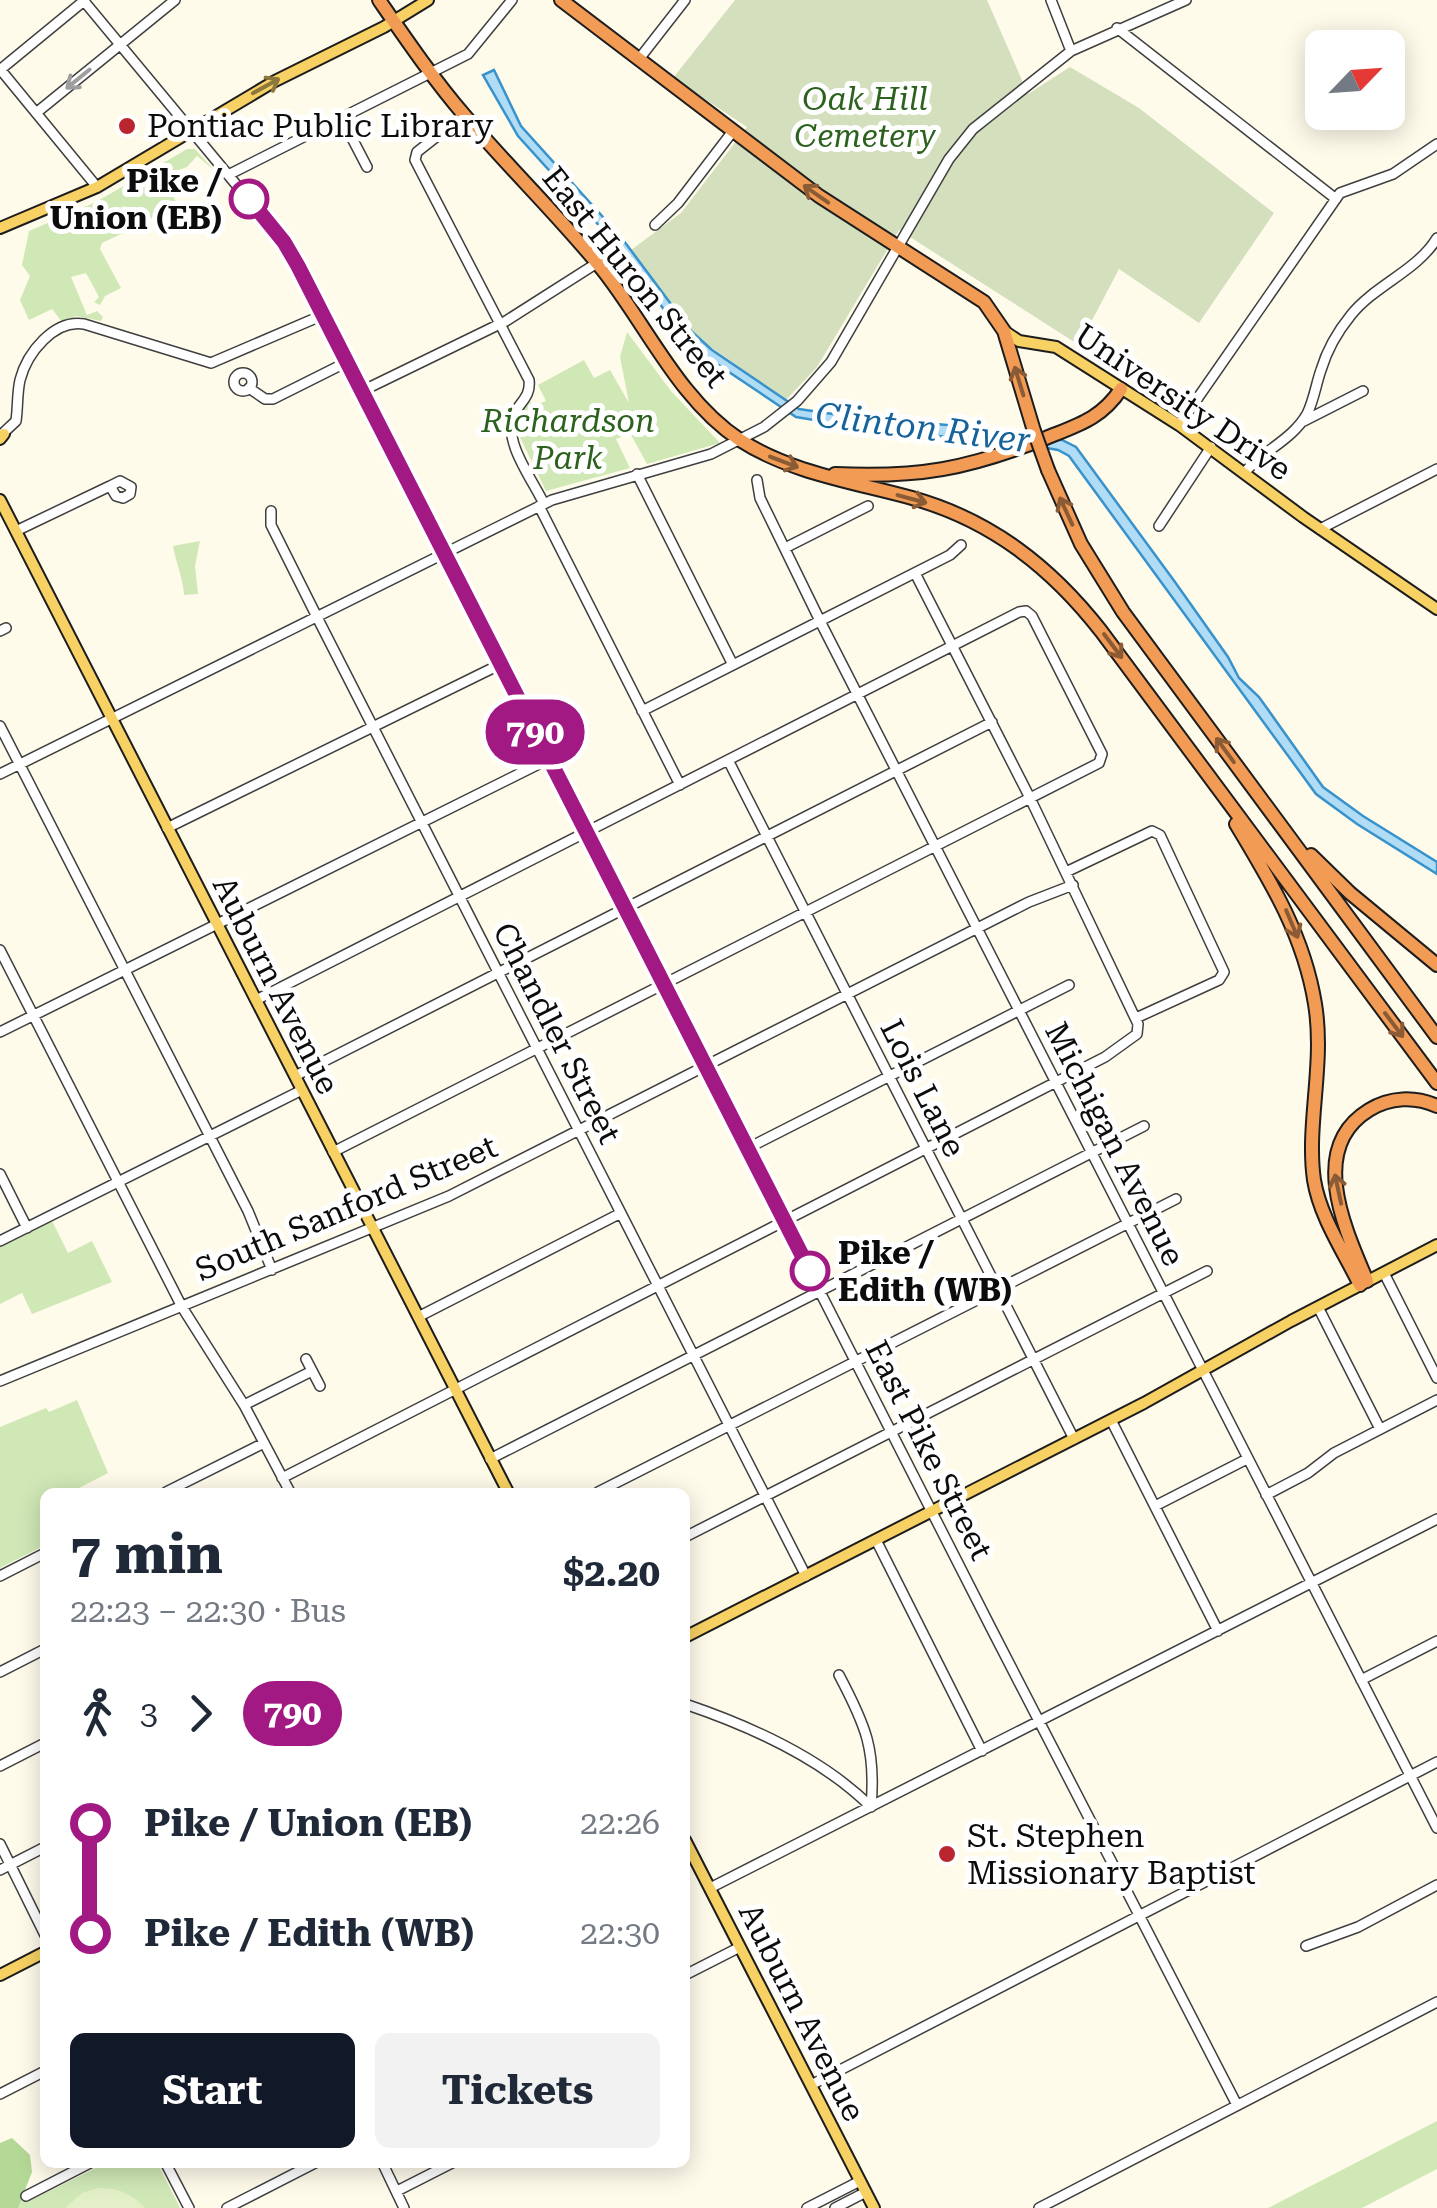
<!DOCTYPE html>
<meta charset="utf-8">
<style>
body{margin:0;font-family:"Roboto Serif",serif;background:#f2f2f3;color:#1f2937;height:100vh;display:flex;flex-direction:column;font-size:38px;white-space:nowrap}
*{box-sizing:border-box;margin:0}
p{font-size:32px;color:#747a83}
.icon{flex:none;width:55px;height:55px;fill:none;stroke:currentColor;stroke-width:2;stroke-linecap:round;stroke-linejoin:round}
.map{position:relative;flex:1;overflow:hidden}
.side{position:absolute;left:40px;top:1488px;width:650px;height:680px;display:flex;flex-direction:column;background:#fff;border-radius:15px;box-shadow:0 5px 25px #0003}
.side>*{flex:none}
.badge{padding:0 20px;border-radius:32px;font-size:35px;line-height:65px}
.needle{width:65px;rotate:65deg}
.controls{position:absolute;left:1305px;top:30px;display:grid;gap:20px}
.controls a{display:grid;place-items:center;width:100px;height:100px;border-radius:15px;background:#fff;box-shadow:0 5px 25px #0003;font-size:50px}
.map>.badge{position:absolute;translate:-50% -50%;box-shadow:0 0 0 5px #fff}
.legs{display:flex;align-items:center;gap:15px;height:110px;padding:0 30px;font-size:32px}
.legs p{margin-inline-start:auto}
.summary{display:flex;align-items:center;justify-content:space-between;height:170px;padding:0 30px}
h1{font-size:55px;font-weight:700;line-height:75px}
.primary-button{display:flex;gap:20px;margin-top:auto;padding:20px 30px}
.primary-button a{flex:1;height:115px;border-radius:15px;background:#111827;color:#fff;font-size:40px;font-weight:700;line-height:115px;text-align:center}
.primary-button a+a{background:#f2f2f3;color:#1f2937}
ul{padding:0 30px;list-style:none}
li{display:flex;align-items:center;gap:35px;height:110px;font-size:38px}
li i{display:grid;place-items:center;width:15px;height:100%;margin:0 12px;background:currentColor}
li i::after{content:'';width:25px;height:25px;margin:-12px;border:8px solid;border-radius:50%;background:#fff}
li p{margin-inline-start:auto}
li:first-child i{background:linear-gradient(#0000 50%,currentColor 0)}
li:last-child i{background:linear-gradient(currentColor 50%,#0000 0)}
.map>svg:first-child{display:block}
.green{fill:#d0e8b6}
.forest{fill:#b4d895}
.cemetery{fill:#d4dfbd}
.pitch{fill:#e2efc7}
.water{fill:#b0dcf5;stroke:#3892cb;stroke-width:2.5}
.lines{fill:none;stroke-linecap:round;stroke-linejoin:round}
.minor-casing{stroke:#3f3f3f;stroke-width:12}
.major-casing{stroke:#1d1d1d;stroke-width:14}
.highway-casing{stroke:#1d1d1d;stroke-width:16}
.minor{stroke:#fff;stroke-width:9}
.major{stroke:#f7d163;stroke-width:10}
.highway{stroke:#f29b55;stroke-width:12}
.highway-bridge-casing{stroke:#1d1d1d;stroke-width:16;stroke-linecap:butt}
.highway-bridge{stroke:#f29b55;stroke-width:12}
.oneway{stroke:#9e9e9e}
.oneway2{stroke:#8d783c}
.oneway3{stroke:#8a5b34}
.line-1-casing{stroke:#fff;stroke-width:22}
.line-1{stroke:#a31984;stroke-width:15}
.poi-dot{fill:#b9262f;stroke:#fff;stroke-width:4}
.stop-1-dot{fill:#fff;stroke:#a31984;stroke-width:5}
.labels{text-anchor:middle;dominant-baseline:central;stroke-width:10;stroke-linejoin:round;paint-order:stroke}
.park-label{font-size:32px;font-style:italic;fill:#2c621d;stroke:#fff}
.poi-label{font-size:32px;fill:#0c0c0c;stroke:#fff;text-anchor:start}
.stop-label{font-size:32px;font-weight:bold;fill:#0c0c0c;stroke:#fff;text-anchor:end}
.street-label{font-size:32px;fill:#0c0c0c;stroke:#fff}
.water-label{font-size:35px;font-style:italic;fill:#17639b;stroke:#fff}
</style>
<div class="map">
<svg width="1437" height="2208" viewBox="0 0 1437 2208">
<rect width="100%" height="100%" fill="#fffbeb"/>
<path class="green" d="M 187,149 L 195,149 L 214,170 L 197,156 L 187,167 L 168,174 L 170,179 L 165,182 L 178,205 L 139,224 L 125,206 L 120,208 L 123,216 L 119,224 L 123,233 L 102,243 L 100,249 L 121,288 L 105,296 L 100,305 L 94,302 L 99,297 L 86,273 L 71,277 L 87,315 L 97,311 L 103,317 L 101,321 L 76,316 L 62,322 L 52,309 L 29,320 L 20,300 L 30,276 L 22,265 L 29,231 L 96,202 Z
M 627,332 L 671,391 L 720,443 L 647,464 L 630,433 L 616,439 L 630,468 L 546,491 L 515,427 L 516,418 L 530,401 L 533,406 L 546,401 L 538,385 L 584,360 L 594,378 L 610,370 L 629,403 L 620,357 Z
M 200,541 L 195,566 L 198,594 L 184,595 C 183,578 176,563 173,546 Z
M 52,1221 L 68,1253 L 92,1241 L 112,1282 L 32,1314 L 22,1293 L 0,1304 L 0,1247 Z
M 77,1400 L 108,1473 L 79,1488 L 80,1492 L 45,1492 L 45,1545 L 0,1568 L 0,1427 L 46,1408 L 49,1412 Z
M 1437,2121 L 1437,2169 L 1362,2208 L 1268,2208 Z
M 0,2152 L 27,2202 L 106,2163 L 157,2162 L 180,2208 L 0,2208 Z"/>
<path class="forest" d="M 12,2138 L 30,2155 L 32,2172 L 18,2208 L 0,2208 L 0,2143 Z"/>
<path class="cemetery" d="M 735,0 L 987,0 L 1028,94 L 1070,67 L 1139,108 L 1274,213 L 1199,323 L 1119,269 L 1079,345 L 899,230 L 817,367 L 786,400 L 695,336 L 631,250 L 681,213 L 747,127 L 673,78 Z"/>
<path class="pitch" d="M 98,2188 C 118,2188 131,2193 145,2208 L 65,2208 L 82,2193 Z"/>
<path class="water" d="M 494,70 L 521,126 L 621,237 L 691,331 L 712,350 L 799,409 L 840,415 L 841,410 L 859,417 L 1013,431 L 1062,440 L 1076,447 L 1175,582 L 1228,657 L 1239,678 L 1259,697 L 1323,787 L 1363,816 L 1437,862 L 1437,874 L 1357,824 L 1316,794 L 1069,456 L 1058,450 L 1012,442 L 839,428 L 839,424 L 796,417 L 711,360 L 682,334 L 614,242 L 518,136 L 483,75 Z"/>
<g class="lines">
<g class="minor-casing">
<path id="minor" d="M 83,0 L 273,229 L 295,260 L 991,1628 L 1237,2105
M 1051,0 L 1071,51
M 1117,28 L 1336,199
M 639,59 L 685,0
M 0,69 L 97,187
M 1,69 L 85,0
M 36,113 L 175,0
M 464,115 L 417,152 L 415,160 L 529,380 C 531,397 520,401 514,415 C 502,441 533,480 544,504
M 341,117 L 367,167
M 228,175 L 468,54 L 512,0
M 655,225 L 678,203 L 733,131
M234 382a9 9 0 1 1 18 0a9 9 0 1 1-18 0Z
M 249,388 L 265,399 L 273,399 L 347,362
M 362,391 L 506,321 L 597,263
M 1304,421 L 1363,391
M 1179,425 L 1340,193 L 1393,174 L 1437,144
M 0,436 L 16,421 C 18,407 17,393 20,380 C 27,353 54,319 84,324 L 211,363 L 323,315
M 1245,472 C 1264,450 1292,440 1307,414 C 1314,400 1316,384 1321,370 C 1327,350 1338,331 1351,315 C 1375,285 1417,271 1437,238
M 637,474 L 733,665
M 757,480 L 760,498 L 823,627 L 1437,1828
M 120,481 L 131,487 L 130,494 L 123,498 L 116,496 L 110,486 Z
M 539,506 L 680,785
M 271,511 L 271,525 L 320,623 L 806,1576
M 1159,526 L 1211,447
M 1320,529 L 1437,469
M 16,531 L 110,486
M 785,548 L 868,506
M 0,631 L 6,628
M 642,711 L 950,555 L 961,545
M 0,726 L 248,1211 L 272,1270
M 728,760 L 1074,1439
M 0,774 L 552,500 L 711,454 L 764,427 L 797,401 L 831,362 L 949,159 L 973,129 L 1071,51 L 1186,0
M 167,828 L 501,664
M 1066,872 L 1152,831 L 1160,835 L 1224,972 L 1219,980 L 1136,1018
M 0,950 L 182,1307 L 244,1405 L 290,1492
M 256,1000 L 1019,612 L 1026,611 L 1032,616 L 1102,754 L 1099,763 L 333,1152
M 0,1032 L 549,759
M 295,1076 L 992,722
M 748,1148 L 1069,985
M 0,1174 L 27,1228
M 0,1241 L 302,1090
M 1384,1273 L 1437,1378
M 1318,1307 L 1380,1429
M 418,1317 L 621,1213
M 306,1359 L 320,1386
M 0,1381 L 449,1196 L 1029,902 L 1073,885
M 244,1405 L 312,1371
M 1111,1420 L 1218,1631
M 490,1459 L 1144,1126
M 282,1478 L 1105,1057 L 1137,1034 L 1138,1024 L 1030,798 L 915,573
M 166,1492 L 264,1443
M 598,1492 L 1176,1199
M 1266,1495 L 1308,1473 L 1334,1453 L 1437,1400
M 1155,1506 L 1247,1459
M 685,1537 L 1207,1271
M 876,1540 L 982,1751
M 0,1576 L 45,1553
M 0,1672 L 45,1649
M 839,1675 C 866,1726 876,1750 871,1807
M 1361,1680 L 1437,1641
M 685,1704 C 750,1726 822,1758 871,1807
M 0,1766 L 45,1743
M 0,1844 L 45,1935
M 0,1870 L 45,1847
M 710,1888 L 1437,1519
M 1306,1946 L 1358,1927 L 1437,1885
M 685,1975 L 740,1947
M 811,2085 L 1437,1762
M 0,2094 L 45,2071
M 165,2162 L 189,2208
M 382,2162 L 404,2208
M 397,2191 L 454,2162
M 26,2196 L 92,2162
M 227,2208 L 317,2162
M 807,2208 L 860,2181
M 835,2208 L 866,2192
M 1039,2208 L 1437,2002"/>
</g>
<g class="major-casing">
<path id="major" d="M 0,228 L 97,187 L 275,81 L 384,27 L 428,0
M 1004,331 L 1019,341 L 1056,347 L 1179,425 L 1303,517 L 1437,609
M 0,439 L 4,434
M 0,500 L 508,1492
M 685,1637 L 1144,1403 L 1291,1321 L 1437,1245
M 685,1840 L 874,2208
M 0,1975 L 45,1952"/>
</g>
<g class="highway-casing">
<path id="highway" d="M 379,0 C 406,39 434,80 465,116 C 509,168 559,216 602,269 C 646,324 679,400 740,440 C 791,473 854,482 912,498 C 991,520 1051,567 1101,631 L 1437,1083
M 561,0 L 819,196 L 984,302 L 1004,331 L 1034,431
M 1048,470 L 1081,544 L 1123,612 L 1437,1037
M 835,474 C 919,478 967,469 1046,438 C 1078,425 1101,419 1121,389
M 1236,824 C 1271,882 1304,936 1315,1004 C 1325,1064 1306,1124 1314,1180 C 1320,1217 1344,1252 1360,1285
M 1311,855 L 1350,893 L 1437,965
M 1367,1281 C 1345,1229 1307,1148 1369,1110 C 1390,1097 1415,1096 1437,1106"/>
</g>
<use href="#minor" class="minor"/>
<use href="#major" class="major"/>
<use href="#highway" class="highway"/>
<g class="highway-bridge-casing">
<path id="highway-bridge" d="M 1034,431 L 1048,470"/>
</g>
<use href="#highway-bridge" class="highway-bridge"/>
</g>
<defs><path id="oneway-shaft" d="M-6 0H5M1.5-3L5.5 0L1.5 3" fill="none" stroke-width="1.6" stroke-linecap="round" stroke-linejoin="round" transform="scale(2.5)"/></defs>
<use class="oneway" href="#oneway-shaft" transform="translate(78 79) rotate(141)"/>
<use class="oneway2" href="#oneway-shaft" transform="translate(266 86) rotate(-29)"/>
<g class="oneway3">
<use href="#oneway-shaft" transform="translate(816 194) rotate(-145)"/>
<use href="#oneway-shaft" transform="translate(1019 381) rotate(-107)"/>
<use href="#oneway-shaft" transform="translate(784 462) rotate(21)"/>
<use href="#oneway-shaft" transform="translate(912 499) rotate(15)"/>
<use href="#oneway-shaft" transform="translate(1066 511) rotate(-115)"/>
<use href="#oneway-shaft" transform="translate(1113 646) rotate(53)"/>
<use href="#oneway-shaft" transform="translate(1225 750) rotate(-126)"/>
<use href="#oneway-shaft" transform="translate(1292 924) rotate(67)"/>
<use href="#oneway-shaft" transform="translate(1394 1025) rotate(53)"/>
<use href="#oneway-shaft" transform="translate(1338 1189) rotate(-102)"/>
</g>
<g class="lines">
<g class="line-1-casing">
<path id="line-1" d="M 249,199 L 284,242 L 298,266 L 810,1271"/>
</g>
<use href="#line-1" class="line-1"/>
</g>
<g class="poi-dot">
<circle cx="127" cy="126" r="10"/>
<circle cx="947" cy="1854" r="10"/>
</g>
<g class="stop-1-dot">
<circle cx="249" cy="199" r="18"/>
<circle cx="810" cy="1271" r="18"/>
</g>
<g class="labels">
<g class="park-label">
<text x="865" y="99">Oak Hill<tspan x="865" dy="37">Cemetery</tspan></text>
<text x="568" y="421">Richardson<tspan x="568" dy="37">Park</tspan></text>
</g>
<g class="poi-label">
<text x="147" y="126">Pontiac Public Library</text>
<text x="967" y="1836">St. Stephen<tspan x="967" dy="37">Missionary Baptist</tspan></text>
</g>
<g class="stop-label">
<text x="222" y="181">Pike /<tspan x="222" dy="37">Union (EB)</tspan></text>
<text x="838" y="1253" text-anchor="start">Pike /<tspan x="838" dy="37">Edith (WB)</tspan></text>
</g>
<g class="street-label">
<text transform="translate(635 277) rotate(51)">East Huron Street</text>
<text transform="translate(1183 402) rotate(34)">University Drive</text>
<text transform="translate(276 985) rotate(63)">Auburn Avenue</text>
<text transform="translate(557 1033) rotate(63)">Chandler Street</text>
<text transform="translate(923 1088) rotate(63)">Lois Lane</text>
<text transform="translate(1115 1144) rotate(63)">Michigan Avenue</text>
<text transform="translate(346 1208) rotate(-23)">South Sanford Street</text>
<text transform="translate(929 1450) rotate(63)">East Pike Street</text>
<text transform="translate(802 2012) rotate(63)">Auburn Avenue</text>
</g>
<g class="water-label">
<text transform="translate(923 428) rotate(7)">Clinton River</text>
</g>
</g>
</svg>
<div class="controls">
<a><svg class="needle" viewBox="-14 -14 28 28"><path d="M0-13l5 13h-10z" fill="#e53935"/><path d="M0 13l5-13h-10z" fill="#747a83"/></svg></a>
</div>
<b class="badge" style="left:535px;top:732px;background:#a31984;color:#fff">790</b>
<section class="side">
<div class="summary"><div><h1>7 min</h1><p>22:23 – 22:30 · Bus</p></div><b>$2.20</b></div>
<div class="legs"><svg class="icon" aria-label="walk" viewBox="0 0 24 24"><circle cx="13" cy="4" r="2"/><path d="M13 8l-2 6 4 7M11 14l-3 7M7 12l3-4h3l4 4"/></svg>3<svg class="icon" aria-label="forward" viewBox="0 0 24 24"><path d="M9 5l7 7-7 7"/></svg><b class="badge" style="background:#a31984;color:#fff">790</b></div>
<ul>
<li><i style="color:#a31984"></i><b>Pike / Union (EB)</b><p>22:26</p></li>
<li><i style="color:#a31984"></i><b>Pike / Edith (WB)</b><p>22:30</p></li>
</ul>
<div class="primary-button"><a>Start</a><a>Tickets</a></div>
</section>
</div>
